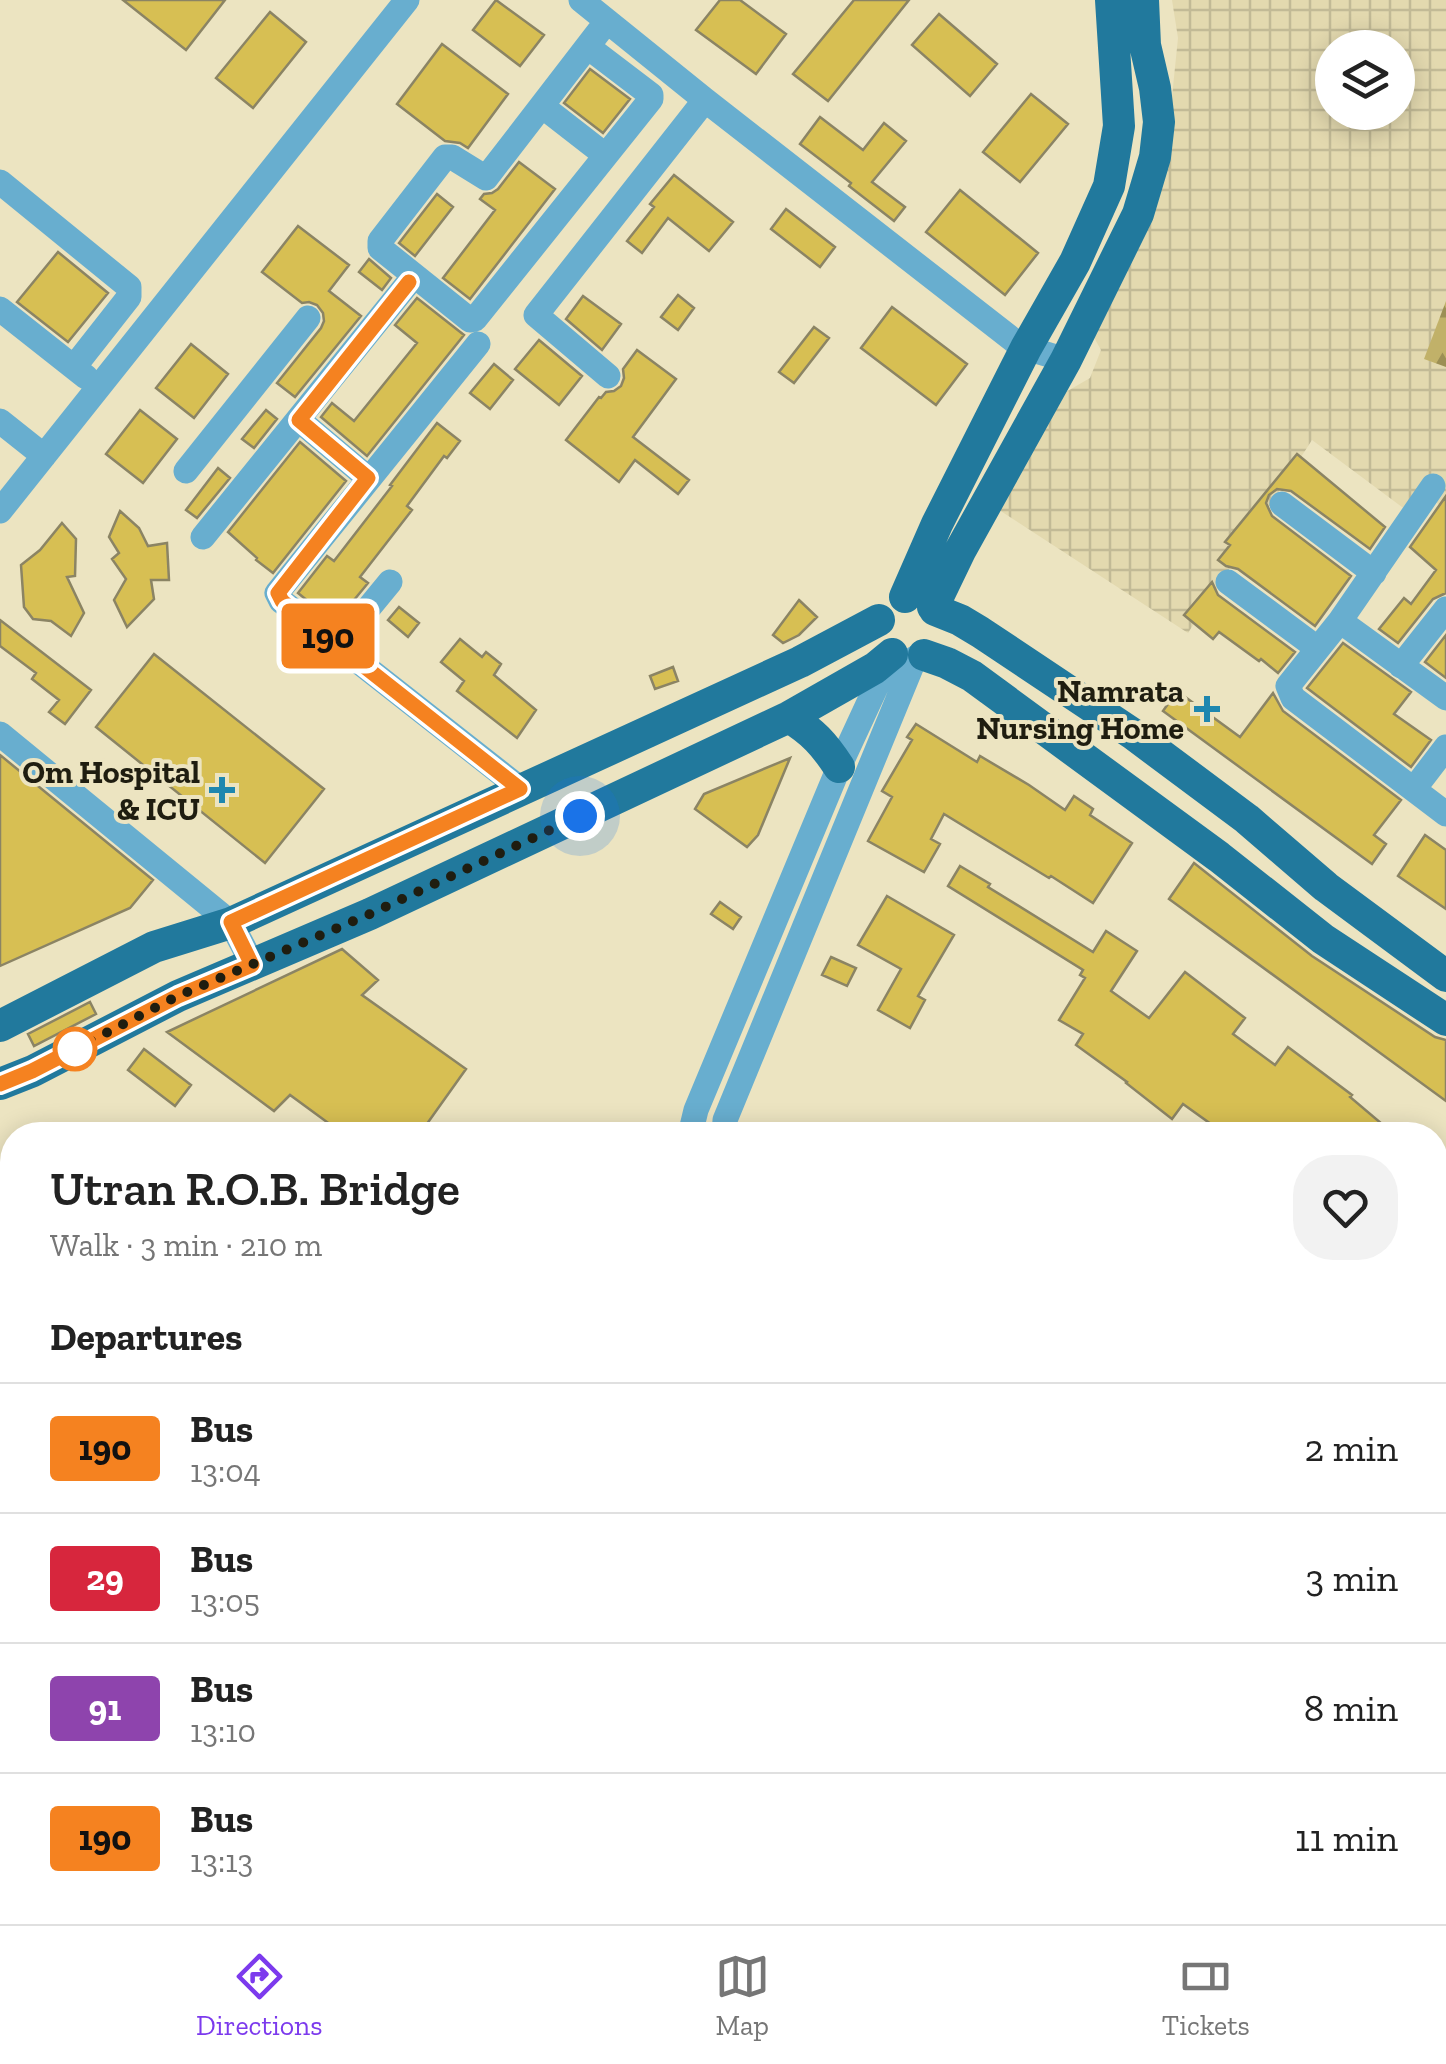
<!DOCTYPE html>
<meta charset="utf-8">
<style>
body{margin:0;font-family:"Zilla Slab",serif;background:#f2f2f2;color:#222;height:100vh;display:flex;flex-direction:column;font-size:38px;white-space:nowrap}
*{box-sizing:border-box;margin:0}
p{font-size:32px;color:#767676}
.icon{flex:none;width:55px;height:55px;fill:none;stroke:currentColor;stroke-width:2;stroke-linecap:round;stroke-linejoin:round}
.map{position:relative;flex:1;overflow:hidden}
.drawer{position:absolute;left:0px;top:1122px;width:1448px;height:802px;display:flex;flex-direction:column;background:#fff;border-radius:40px 40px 0 0;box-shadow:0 5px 25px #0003}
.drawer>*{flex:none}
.badge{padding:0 20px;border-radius:8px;font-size:35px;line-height:65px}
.buttons{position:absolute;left:1315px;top:30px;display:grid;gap:20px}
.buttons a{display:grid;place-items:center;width:100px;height:100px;border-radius:50%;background:#fff;box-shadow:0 5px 25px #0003;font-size:50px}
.you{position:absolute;width:50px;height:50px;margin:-25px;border:8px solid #fff;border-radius:50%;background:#1a73e8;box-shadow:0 0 0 15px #1a73e833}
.map>.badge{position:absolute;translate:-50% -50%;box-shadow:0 0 0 5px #fff}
h2{padding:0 50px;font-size:38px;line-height:90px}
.round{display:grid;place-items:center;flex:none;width:105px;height:105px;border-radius:40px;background:#f2f2f2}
.summary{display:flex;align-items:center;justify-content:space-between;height:170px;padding:0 50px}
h1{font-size:48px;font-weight:600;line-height:75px}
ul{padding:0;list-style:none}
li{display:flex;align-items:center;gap:30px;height:130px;padding:0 50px;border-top:2px solid #e0e0e0}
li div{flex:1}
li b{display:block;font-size:38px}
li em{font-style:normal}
li .badge{min-width:110px;font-weight:700;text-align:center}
.tabs{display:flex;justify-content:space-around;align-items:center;height:140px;border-top:2px solid #e0e0e0;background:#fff;font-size:28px;color:#767676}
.tabs a{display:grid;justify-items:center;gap:5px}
.tabs .on{color:#7c3aed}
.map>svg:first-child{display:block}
.industrial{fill:url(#industrial-grid);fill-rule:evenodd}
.forest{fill:url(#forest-firs)}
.building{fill:#d7bf53;stroke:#8b8464;stroke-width:2.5}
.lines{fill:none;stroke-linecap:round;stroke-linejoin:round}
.minor{stroke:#68aecf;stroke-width:25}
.major{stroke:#21799d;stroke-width:32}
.line-casing{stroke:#fff;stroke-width:22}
.line{stroke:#f58220;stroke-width:15}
.walk{stroke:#1f1d10;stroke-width:10;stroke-dasharray:0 18}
.poi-dot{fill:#1e87af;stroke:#ece4c1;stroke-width:4}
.stop-dot{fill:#fff;stroke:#f58220;stroke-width:5}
.labels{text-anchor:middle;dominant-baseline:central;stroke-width:8;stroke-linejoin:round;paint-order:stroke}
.poi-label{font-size:32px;font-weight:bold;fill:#1f1d10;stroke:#ece4c1;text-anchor:end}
</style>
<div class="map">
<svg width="1446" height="1924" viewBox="0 0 1446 1924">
<defs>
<pattern id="industrial-grid" width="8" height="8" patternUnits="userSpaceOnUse" patternTransform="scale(2.5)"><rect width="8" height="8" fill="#e3d9af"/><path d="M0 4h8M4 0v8" fill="none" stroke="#c2ba96"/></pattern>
<pattern id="forest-firs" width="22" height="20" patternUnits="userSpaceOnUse" patternTransform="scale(2.5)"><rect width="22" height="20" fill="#c1b169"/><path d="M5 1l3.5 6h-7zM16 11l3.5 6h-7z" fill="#9c8f55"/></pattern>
</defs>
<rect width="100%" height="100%" fill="#ece4c1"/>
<path class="industrial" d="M 1172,0 L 1446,0 L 1446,509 L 1426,496 L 1410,513 L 1312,440 L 1188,633 L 993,506 L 1052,400 L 1090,378 L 1101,350 L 1091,332 L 1169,126 L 1178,38 ZM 1332,48 L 1398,48 L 1398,112 L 1332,112 Z"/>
<path class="forest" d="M 1446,301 L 1446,367 L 1424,359 Z"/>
<path class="building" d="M 123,0 L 225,0 L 186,50 Z
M 496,0 L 544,35 L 520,66 L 473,30 Z
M 720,0 L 740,0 L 786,34 L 756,74 L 696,30 Z
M 854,0 L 909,0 L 828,101 L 793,74 Z
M 270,12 L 306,42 L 253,108 L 216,78 Z
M 939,14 L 997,64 L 970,96 L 912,45 Z
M 442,44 L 508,94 L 468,148 L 460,143 L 445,141 L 397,104 Z
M 590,69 L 630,99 L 603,133 L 564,103 Z
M 1031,94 L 1068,124 L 1020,182 L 983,152 Z
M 820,117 L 863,150 L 884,123 L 906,141 L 872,182 L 905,207 L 894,221 L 849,186 L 851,183 L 800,144 Z
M 519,162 L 555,189 L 470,299 L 443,278 L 495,210 L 480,199 L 484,194 L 492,193 L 498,189 Z
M 674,175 L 733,222 L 709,251 L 668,218 L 642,253 L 627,241 L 654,207 L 650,204 Z
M 960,190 L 1038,253 L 1005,295 L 926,232 Z
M 437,194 L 453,207 L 415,256 L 399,243 Z
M 786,209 L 835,247 L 820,267 L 771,229 Z
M 298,226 L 349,265 L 329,291 L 361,316 L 295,397 L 277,383 L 321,328 L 324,321 L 323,313 L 317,305 L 309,302 L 302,303 L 262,272 Z
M 58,252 L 108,293 L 68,342 L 17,302 Z
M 369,259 L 391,278 L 382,290 L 359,272 Z
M 678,295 L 694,308 L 678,330 L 661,317 Z
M 583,296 L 621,324 L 602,350 L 566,319 Z
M 417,298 L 464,335 L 367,456 L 321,417 L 332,403 L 354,421 L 417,343 L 395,325 Z
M 892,307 L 967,364 L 936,405 L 861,348 Z
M 814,327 L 829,338 L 794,383 L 779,372 Z
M 539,340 L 582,376 L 559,405 L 515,369 Z
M 191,344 L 228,374 L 194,418 L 156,388 Z
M 637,350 L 676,379 L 633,437 L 689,480 L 678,494 L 635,460 L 619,482 L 566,440 L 599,397 L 601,398 L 606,392 L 614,391 L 621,386 L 624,378 L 623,369 Z
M 494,364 L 513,380 L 490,409 L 470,393 Z
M 140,410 L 177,439 L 143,483 L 106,454 Z
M 266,410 L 277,419 L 254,448 L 242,439 Z
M 437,423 L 460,441 L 447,458 L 444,456 L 407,506 L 412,510 L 360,577 L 368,583 L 335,623 L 298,593 L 327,556 L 334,561 L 392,486 L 390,485 Z
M 300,442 L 346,481 L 273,573 L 256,560 L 257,558 L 228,532 Z
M 1297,454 L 1385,527 L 1370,549 L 1291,491 L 1277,489 L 1269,495 L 1266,503 L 1272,516 L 1351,576 L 1315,626 L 1238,569 L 1226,566 L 1218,560 L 1230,545 L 1225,542 Z
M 218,468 L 230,478 L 197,518 L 186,510 Z
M 1446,496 L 1446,593 L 1433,599 L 1398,643 L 1379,629 L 1404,598 L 1411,604 L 1436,570 L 1410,547 Z
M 120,511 L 139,528 L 148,546 L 167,543 L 169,580 L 151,580 L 154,599 L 127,627 L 114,600 L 126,579 L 112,559 L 119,553 L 109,537 Z
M 62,523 L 76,539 L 75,576 L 67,577 L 84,613 L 71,636 L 51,621 L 33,619 L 24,607 L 21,565 L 40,550 Z
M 1212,582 L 1218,595 L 1295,652 L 1278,673 L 1261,659 L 1259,661 L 1219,632 L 1213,639 L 1184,615 Z
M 799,600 L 817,617 L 799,635 L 783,643 L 773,635 Z
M 399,607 L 419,623 L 408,637 L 388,620 Z
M 0,620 L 91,690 L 65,724 L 49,712 L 59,700 L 32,679 L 36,673 L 0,646 Z
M 1446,635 L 1446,678 L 1425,662 Z
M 460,639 L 482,657 L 486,652 L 501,664 L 494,675 L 536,710 L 517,738 L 457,691 L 464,681 L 441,662 Z
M 1343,643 L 1411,692 L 1394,714 L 1431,740 L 1411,767 L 1307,688 Z
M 154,654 L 324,789 L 265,863 L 96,727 Z
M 673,667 L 678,681 L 655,689 L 650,676 Z
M 1177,691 L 1240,737 L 1273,693 L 1283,711 L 1401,800 L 1374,835 L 1386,844 L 1372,864 L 1163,711 Z
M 916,724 L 977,762 L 980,756 L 1029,785 L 1065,810 L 1074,796 L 1093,809 L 1090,815 L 1132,843 L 1093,903 L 1051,876 L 1049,878 L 944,814 L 931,839 L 940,844 L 924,872 L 868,841 L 892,797 L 882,791 L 912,740 L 907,737 Z
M 0,755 L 153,880 L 130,908 L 0,966 Z
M 790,758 L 758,835 L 747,847 L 695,809 L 704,794 Z
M 1425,835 L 1446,850 L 1446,909 L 1398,876 Z
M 1194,863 L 1312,956 L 1435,1037 L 1446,1040 L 1446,1101 L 1169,899 Z
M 960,866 L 990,884 L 988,887 L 1093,952 L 1106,931 L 1137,951 L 1111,991 L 1149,1018 L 1185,972 L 1245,1018 L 1233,1034 L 1275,1065 L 1288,1047 L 1352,1095 L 1350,1097 L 1395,1135 L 1211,1135 L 1215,1127 L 1183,1104 L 1172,1119 L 1126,1083 L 1127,1082 L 1076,1045 L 1083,1034 L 1059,1020 L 1085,978 L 1080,975 L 1083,970 L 948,886 Z
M 887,896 L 954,935 L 918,996 L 925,1000 L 910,1028 L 878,1010 L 901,969 L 858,945 Z
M 720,902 L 741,917 L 733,929 L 711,914 Z
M 342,949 L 378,980 L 362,995 L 466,1069 L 419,1135 L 324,1135 L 331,1125 L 290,1095 L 274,1111 L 167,1032 Z
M 831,957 L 856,968 L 847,986 L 822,975 Z
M 90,1002 L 96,1014 L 34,1046 L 28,1034 Z
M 144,1049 L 191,1085 L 175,1106 L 128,1070 Z"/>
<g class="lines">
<path class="minor" d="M 581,0 L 705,100 L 1013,340 L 1026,348 L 1066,360
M 588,47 L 651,95 L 651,99 L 475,319 L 470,320 L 380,248 L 380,241 L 445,157 L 452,157 L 486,178 L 607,21
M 542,106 L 605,155
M 0,182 L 129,287 L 129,297 L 74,367
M 0,309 L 86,377
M 478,344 L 277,593 L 281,601 L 289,607 L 521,789
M 608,376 L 536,315 L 705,100
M 299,420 L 368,478
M 0,421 L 44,456
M 186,471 L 308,318
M 1433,486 L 1340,621 L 1288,686 L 1293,698 L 1446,814
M 1282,504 L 1374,573
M 0,511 L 407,0
M 203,537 L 409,282
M 1228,582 L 1317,648
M 1340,621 L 1446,698
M 339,644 L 390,582
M 1401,666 L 1446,609
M 0,734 L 231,923 L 253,965
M 1414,789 L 1446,747
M 690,1135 L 696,1110 L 839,767 L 876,687 L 894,658
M 724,1135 L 725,1120 L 915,658
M 1435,1200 L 1446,1184
M 0,1634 L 12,1644
M 0,1697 L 12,1682
M 1435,1887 L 1446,1895
M 350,1912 L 364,1924
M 921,1912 L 921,1924
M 964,1912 L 965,1924
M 1263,1924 L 1272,1918 L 1283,1924"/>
<path class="major" d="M 905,597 L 937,524 L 1026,348 L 1075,262 L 1109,186 L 1119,126 L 1111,0
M 933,607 L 960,551 L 1066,360 L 1138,214 L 1155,157 L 1159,122 L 1155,88 L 1145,45 L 1143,0
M 935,610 L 960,620 L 980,632 L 1133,734 L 1247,819 L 1326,887 L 1446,976
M 924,655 L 947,663 L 972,676 L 1219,857 L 1323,939 L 1446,1020
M 789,717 C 813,732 824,744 839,767
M 0,1026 L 154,947 L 231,923 L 800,662 L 879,620
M 0,1084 L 33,1071 L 178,996 L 370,914 L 789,717 L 875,668 L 892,654"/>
</g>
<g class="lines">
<g class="line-casing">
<path id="line" d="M 0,1084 L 32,1071 L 178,996 L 252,965 L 231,922 L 520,789 L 289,607 L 282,601 L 278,593 L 368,478 L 299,420 L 409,282"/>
</g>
<use href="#line" class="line"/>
<path class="walk" d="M 75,1049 L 178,996 L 370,914 L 580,816"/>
</g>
<g class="poi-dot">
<path d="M1202 694h10v10h10v10h-10v10h-10v-10h-10v-10h10z"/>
<path d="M217 775h10v10h10v10h-10v10h-10v-10h-10v-10h10z"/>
</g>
<circle class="stop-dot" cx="75" cy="1049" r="20"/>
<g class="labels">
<g class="poi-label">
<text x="1184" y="691">Namrata<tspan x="1184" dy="37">Nursing Home</tspan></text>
<text x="200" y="772">Om Hospital<tspan x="200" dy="37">&amp; ICU</tspan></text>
</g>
</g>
</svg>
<div class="buttons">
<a><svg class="icon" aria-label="layers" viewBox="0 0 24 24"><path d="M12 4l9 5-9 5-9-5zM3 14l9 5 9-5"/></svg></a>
</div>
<div class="you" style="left:580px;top:816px"></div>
<b class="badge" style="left:328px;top:636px;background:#f58220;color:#111">190</b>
<section class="drawer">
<div class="summary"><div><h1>Utran R.O.B. Bridge</h1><p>Walk · 3 min · 210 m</p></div><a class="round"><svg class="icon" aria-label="heart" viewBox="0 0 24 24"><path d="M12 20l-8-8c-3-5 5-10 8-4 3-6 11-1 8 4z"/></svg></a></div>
<h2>Departures</h2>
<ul>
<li><span class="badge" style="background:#f58220;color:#111">190</span><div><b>Bus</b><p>13:04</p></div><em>2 min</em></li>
<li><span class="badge" style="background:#d7263d;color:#fff">29</span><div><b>Bus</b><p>13:05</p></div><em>3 min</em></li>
<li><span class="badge" style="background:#8e44ad;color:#fff">91</span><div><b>Bus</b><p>13:10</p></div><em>8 min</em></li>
<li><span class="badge" style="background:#f58220;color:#111">190</span><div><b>Bus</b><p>13:13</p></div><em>11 min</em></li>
</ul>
</section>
</div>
<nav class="tabs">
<a class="on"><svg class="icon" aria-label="directions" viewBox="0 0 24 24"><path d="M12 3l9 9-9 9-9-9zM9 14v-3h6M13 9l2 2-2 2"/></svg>Directions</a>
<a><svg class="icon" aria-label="map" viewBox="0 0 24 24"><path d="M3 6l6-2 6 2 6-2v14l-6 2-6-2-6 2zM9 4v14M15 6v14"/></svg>Map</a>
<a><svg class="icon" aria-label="tickets" viewBox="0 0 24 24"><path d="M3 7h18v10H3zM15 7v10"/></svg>Tickets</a>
</nav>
